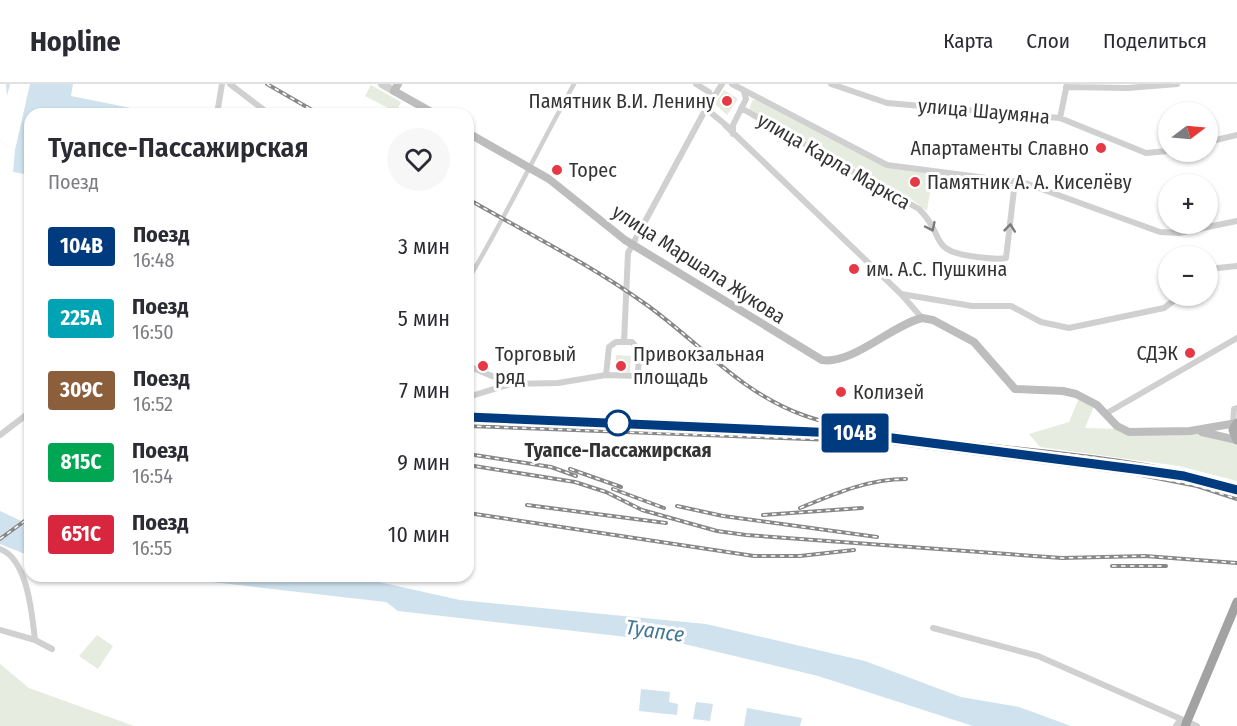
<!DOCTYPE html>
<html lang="ru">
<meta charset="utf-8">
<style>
body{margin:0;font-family:"Fira Sans Condensed",sans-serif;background:#f7f7f7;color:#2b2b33;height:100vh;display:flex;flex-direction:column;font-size:22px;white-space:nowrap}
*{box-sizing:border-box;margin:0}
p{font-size:20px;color:#7c7c81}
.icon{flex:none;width:33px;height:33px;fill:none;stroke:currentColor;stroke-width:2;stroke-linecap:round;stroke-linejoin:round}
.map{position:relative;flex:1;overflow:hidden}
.sheet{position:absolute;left:24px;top:24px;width:450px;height:474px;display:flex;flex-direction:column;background:#fff;border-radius:18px;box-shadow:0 2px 4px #0004}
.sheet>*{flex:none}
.badge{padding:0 12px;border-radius:4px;font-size:21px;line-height:39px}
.needle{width:39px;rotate:74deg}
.fabs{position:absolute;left:1158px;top:18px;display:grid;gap:12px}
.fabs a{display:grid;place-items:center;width:60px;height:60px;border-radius:50%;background:#fff;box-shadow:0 2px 4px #0004;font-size:30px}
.map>.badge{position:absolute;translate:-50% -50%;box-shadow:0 0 0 3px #fff}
.round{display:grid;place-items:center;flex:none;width:63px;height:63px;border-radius:32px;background:#f7f7f7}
.headline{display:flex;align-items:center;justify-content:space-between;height:102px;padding:0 24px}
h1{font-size:28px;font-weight:600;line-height:45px}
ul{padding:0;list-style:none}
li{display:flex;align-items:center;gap:18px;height:72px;padding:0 24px}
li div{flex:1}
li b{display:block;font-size:22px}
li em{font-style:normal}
li .badge{min-width:66px;font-weight:700;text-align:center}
header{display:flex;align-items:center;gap:36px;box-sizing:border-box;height:84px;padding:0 30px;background:#fff;border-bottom:2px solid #e1e1e2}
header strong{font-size:28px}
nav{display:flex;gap:33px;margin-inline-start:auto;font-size:21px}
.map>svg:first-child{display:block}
.green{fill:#e6ecdf}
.water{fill:#cfe2ee}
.pier{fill:#fff}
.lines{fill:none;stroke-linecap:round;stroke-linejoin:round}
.pedestrian{stroke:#d0d0d0;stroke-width:4.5}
.minor{stroke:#d0d0d0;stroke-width:6}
.tertiary{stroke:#d0d0d0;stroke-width:8}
.secondary{stroke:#bdbdbd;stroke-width:8}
.primary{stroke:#ababab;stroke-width:9}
.trunk{stroke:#a2a2a2;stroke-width:9}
.rail-casing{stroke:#888;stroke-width:4}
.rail{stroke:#fff;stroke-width:1.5;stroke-dasharray:4.5;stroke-linecap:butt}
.oneway{stroke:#7a7a7a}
.line-casing{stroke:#fff;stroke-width:14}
.line{stroke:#003b80;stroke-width:9}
.poi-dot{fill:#e63946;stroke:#fff;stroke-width:2}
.stop-dot{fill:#fff;stroke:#003b80;stroke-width:3}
.labels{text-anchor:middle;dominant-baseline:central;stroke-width:6;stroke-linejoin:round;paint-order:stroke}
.poi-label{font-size:20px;fill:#333;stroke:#fff;text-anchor:start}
.street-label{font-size:20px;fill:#333;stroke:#fff}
.stop-label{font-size:20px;font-weight:bold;fill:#333;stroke:#fff}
.water-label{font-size:21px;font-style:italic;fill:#3f7597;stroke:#fff}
</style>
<header>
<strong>Hopline</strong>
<nav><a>Карта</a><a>Слои</a><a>Поделиться</a></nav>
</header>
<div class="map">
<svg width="1237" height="642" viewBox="0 0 1237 642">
<rect width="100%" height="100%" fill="#fff"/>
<path class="green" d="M 371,1 L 401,18 L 396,28 L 365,12 Z
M 724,6 L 738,15 L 727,31 L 715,20 Z
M 756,15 L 879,80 L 933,88 L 927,127 L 908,113 L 749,26 L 752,17 Z
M 616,271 L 631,272 L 630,288 L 615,287 Z
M 1079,314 L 1094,322 L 1085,344 C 1129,346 1196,343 1237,359 L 1237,397 L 1179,382 L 1040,363 L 1029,350 L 1069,338 Z
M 97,551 L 113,562 L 98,585 L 79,572 Z
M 0,580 L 29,604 L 134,642 L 0,642 Z"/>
<path class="water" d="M 0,0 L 73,0 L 71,12 L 131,24 L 130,30 L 30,30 L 30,91 L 13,88 L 15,66 L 0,57 Z
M 0,427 L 30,441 L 30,472 L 0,460 Z
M 159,492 L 352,492 L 460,516 L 706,540 L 865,577 L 961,613 L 1019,623 L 1071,642 L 973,642 L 818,592 L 680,559 L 398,527 L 386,518 Z
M 641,605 L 670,608 L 669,618 L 678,620 L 677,631 L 639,627 Z
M 696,618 L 713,620 L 710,637 L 693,635 Z
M 747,624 L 802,634 L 800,642 L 744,642 Z"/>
<path class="pier" d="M 0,0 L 6,0 L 7,12 L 10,0 L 30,0 L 15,66 L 0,57 Z"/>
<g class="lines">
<path class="pedestrian" d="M 468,196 C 506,132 538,65 574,0"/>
<path class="minor" d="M 230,0 L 269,30
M 696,0 L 709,8 L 712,14
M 732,0 L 887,81 L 1025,99 L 1160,148 L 1179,149 L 1237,137
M 831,0 L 887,19 L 1060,34 L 1146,69 L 1168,67
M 1066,3 L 1128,4 L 1177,0
M 709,21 L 722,0
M 741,24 L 919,125 C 947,152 926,167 977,173 C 986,174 997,176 1006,174 L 1015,97
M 704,28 L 710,28 L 727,42
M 217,30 L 222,0
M 1060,34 L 1067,0
M 725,41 L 901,210 L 922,234
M 733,50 L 733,41 L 746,15 L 744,8
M 1208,58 L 1237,51
M 1208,185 L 1237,182
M 901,210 L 972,222 L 1011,222 L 1041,238 L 1069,244 L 1164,224 L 1180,212
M 624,258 L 628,169 L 709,19
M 468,282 L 511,300 L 558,299 L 606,291 L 638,292 L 639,266 L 632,258 L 616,258 L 609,263 L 606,291
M 468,313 L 510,300
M 1107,329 L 1237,254
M 1233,340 L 1234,325 L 1237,324
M 0,351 L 30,328
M 0,465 C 28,475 32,531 35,556 L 52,565
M 933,544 L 1038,572 L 1197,642
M 0,546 L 35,556
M 1176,642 L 1178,639"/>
<path class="tertiary" d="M 382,0 L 394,7"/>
<path class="secondary" d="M 398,0 L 394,7 L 435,30
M 468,49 L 549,95 L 625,156 L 822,276 C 852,281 892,241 922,234 L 933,236 L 974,258 L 1015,305 L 1063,307 L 1076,310 L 1097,321 L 1117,342 L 1129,348 L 1190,347 L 1237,339
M 1202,348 L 1237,356"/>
<path class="primary" d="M 1237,356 L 1233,346 L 1237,339"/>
<path class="trunk" d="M 1185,642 L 1237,518"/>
<g class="rail-casing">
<path id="rail" d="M 267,0 L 319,30
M 468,115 C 527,149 589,180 644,219 C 698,257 739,308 803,331 C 835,343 871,346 905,351 C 1011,367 1136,370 1237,403
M 468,342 L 885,358 L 1136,390 L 1197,402 L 1237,415
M 468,370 L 551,383 L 576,392
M 468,381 L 575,398 L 606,408 L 642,426 L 717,447 L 746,451 L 1062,474 L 1145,472 L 1237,479
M 570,385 L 621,403
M 613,405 L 664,424
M 527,421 L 666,439
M 677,422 L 723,432 L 877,453
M 800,424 C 834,410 868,395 906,395
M 468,429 L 754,472 L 800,472 L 854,466
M 763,431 L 862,424
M 0,455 L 30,433
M 1112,482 L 1166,482"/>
</g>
<use href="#rail" class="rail"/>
</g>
<defs><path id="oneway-chevron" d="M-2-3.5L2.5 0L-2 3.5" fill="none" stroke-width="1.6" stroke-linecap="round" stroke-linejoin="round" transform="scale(1.5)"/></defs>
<g class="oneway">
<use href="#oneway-chevron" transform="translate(931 143) rotate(65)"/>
<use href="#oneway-chevron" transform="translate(1010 144) rotate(-84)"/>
</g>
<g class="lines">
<g class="line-casing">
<path id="line" d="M 468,333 L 861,350 L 1142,386 L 1184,392 L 1237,406"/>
</g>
<use href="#line" class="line"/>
</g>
<g class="poi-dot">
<circle cx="727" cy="17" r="6"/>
<circle cx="1101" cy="64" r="6"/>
<circle cx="557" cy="86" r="6"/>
<circle cx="915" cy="98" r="6"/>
<circle cx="854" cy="185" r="6"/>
<circle cx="1190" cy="269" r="6"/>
<circle cx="483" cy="282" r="6"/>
<circle cx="621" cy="282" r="6"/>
<circle cx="841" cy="308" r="6"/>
</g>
<circle class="stop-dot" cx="618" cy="339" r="12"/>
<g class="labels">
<g class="poi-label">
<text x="715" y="17" text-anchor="end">Памятник В.И. Ленину</text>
<text x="1089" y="64" text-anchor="end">Апартаменты Славно</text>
<text x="569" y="86">Торес</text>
<text x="927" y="98">Памятник А. А. Киселёву</text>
<text x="866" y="185">им. А.С. Пушкина</text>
<text x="1178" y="269" text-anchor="end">СДЭК</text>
<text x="495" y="270">Торговый<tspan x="495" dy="23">ряд</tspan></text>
<text x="633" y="270">Привокзальная<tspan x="633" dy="23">площадь</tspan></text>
<text x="853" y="308">Колизей</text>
</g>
<g class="street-label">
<text transform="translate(984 27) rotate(5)">улица Шаумяна</text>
<text transform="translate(834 77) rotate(30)">улица Карла Маркса</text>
<text transform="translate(699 180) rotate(33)">улица Маршала Жукова</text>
</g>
<g class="stop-label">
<text x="618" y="366">Туапсе-Пассажирская</text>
</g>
<g class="water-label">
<text transform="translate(655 547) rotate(8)">Туапсе</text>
</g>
</g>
</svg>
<div class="fabs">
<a><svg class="needle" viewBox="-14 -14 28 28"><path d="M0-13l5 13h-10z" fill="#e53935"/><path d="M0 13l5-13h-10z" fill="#7c7c81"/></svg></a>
<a>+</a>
<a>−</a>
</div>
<b class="badge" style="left:855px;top:349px;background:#003b80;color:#fff">104В</b>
<section class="sheet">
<div class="headline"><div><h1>Туапсе-Пассажирская</h1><p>Поезд</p></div><a class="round"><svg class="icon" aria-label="heart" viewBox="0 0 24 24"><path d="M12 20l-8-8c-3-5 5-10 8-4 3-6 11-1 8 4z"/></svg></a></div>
<ul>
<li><span class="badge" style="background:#003b80;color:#fff">104В</span><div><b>Поезд</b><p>16:48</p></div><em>3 мин</em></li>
<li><span class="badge" style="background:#00a3b4;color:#fff">225А</span><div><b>Поезд</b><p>16:50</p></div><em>5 мин</em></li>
<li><span class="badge" style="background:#8b5e3c;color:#fff">309С</span><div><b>Поезд</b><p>16:52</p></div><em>7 мин</em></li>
<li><span class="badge" style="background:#00a651;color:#fff">815С</span><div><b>Поезд</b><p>16:54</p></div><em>9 мин</em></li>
<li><span class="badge" style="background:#d7263d;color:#fff">651С</span><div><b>Поезд</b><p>16:55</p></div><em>10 мин</em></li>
</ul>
</section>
</div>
